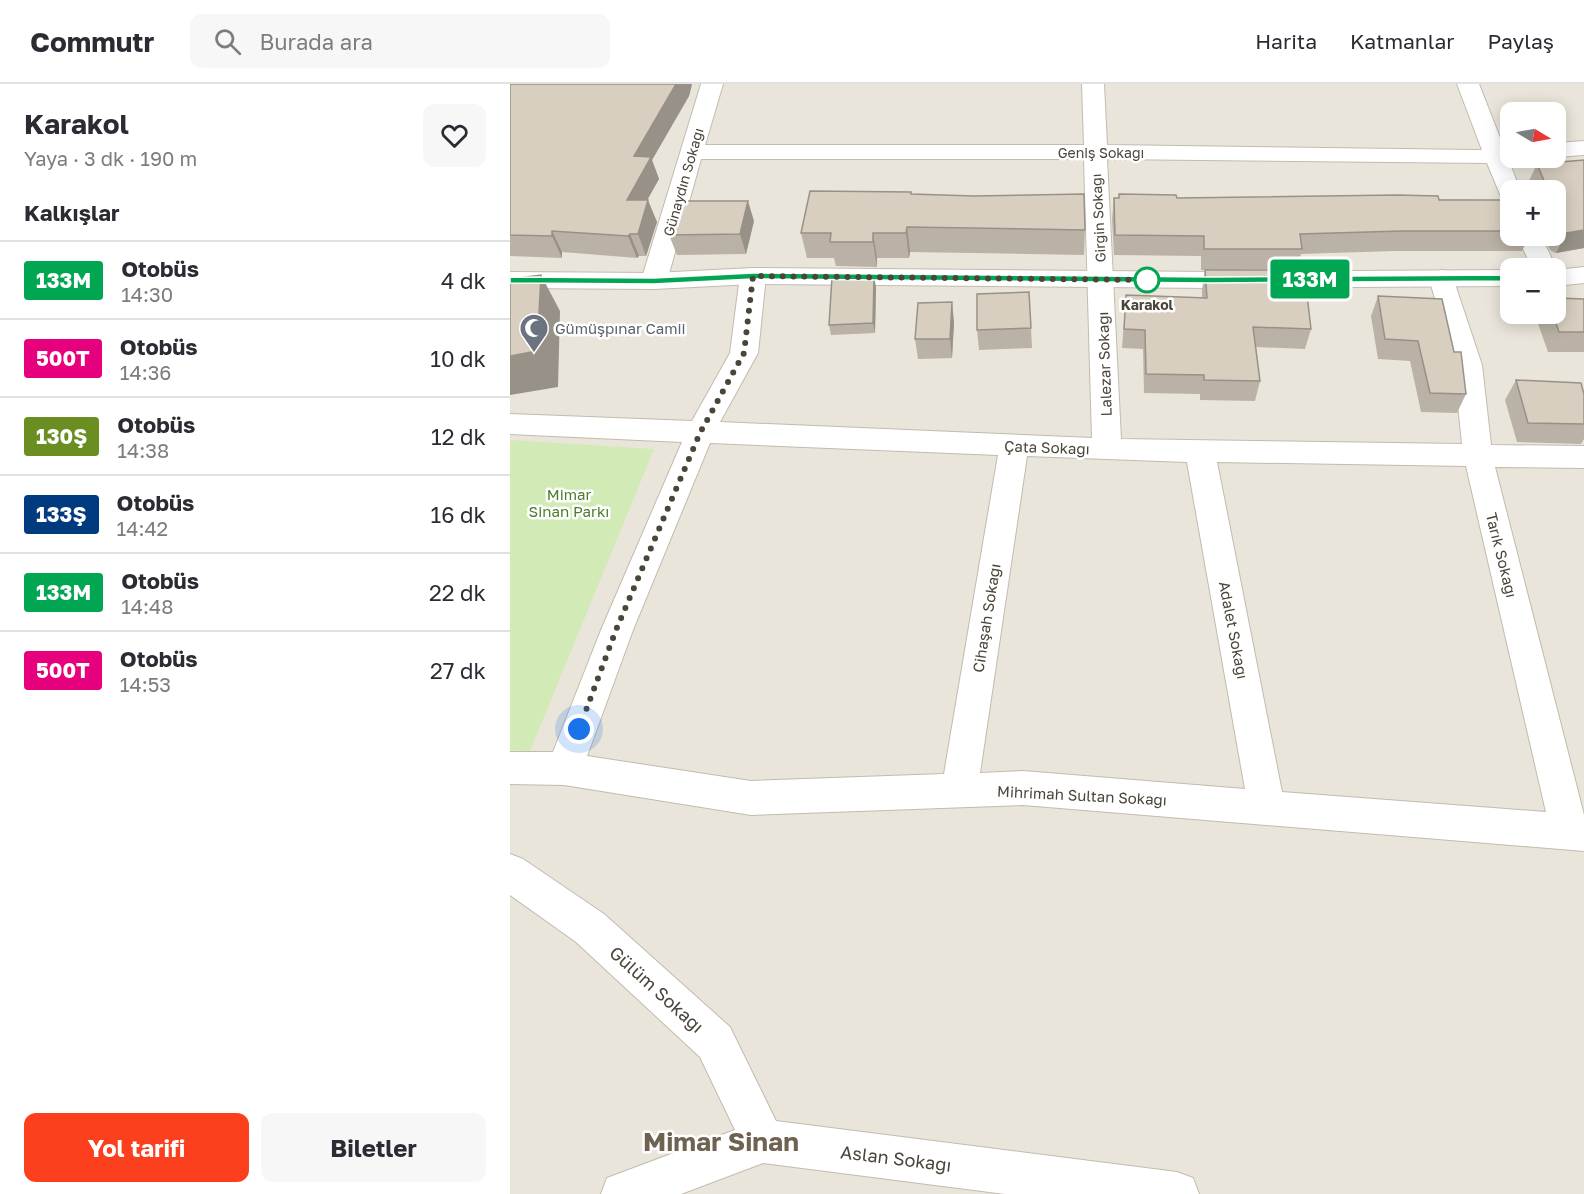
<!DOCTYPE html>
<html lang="tr">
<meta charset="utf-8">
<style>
body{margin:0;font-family:"Golos Text",sans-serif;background:#f7f7f7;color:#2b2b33;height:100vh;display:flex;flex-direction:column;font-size:22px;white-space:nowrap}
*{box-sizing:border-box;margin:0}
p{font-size:20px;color:#7c7c81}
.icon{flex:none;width:33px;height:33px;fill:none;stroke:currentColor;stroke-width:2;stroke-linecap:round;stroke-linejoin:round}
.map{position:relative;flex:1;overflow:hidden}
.details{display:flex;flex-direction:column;background:#fff;width:510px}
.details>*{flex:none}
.badge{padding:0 12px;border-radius:4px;font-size:21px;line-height:39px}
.needle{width:39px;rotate:100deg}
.buttons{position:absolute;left:990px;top:18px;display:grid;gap:12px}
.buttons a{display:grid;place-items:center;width:66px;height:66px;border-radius:12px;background:#fff;box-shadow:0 3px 15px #0003;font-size:30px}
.you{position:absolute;width:30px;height:30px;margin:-15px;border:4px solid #fff;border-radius:50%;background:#1a73e8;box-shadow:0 0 0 9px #1a73e833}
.map>.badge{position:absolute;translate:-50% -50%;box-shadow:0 0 0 3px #fff}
h2{padding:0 24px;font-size:22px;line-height:54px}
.round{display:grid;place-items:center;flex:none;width:63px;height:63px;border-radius:12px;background:#f7f7f7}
.overview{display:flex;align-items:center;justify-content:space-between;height:102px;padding:0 24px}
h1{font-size:28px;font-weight:700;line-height:45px}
.action{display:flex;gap:12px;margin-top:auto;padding:12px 24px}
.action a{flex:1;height:69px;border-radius:12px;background:#fc3f1d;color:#fff;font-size:24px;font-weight:700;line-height:69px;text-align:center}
.action a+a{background:#f7f7f7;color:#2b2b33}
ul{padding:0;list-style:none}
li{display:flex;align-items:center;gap:18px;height:78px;padding:0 24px;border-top:2px solid #e1e1e2}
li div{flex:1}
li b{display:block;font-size:22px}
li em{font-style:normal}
li .badge{min-width:66px;font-weight:700;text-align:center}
header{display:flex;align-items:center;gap:36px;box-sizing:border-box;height:84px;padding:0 30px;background:#fff;border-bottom:2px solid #e1e1e2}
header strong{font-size:28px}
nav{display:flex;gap:33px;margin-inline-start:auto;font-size:21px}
.search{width:420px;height:54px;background:#f7f7f7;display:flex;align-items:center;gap:15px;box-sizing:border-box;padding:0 21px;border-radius:12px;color:#7c7c81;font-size:22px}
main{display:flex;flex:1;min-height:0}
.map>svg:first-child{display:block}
.residential{fill:#eae5da;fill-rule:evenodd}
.green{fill:#d2eab5}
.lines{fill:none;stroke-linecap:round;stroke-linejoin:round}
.minor-casing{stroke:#c2bbae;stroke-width:2}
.tertiary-casing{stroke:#c2bbae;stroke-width:2}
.minor{fill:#fff;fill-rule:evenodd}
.tertiary{fill:#fff;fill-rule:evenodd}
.wall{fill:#bab2a6}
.shaded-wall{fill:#979187}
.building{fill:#d8cfc1;stroke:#979187;stroke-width:1.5}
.line{fill:#00a651;stroke:#fff;stroke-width:1.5}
.walk{stroke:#4b4439;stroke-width:6;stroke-dasharray:0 10.8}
.stop-dot{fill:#fff;stroke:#00a651;stroke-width:3}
.labels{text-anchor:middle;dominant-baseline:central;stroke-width:5;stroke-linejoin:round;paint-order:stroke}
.far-street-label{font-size:14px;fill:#4b4439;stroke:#fff}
.far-stop-label{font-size:14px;font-weight:bold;fill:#4b4439;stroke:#fff}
.worship-label{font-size:15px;fill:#5b616d;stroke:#fff;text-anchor:start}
.street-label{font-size:15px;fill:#4b4439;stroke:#fff}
.park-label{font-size:15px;fill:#4a7f2a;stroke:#fff}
.near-street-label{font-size:18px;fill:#4b4439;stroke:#fff}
.near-district-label{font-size:26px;font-weight:bold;fill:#6e6250;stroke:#fff}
</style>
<header>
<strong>Commutr</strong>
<div class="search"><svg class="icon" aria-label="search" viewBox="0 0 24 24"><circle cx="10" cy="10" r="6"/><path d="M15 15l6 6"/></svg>Burada ara</div>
<nav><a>Harita</a><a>Katmanlar</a><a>Paylaş</a></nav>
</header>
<main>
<section class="details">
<div class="overview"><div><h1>Karakol</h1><p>Yaya · 3 dk · 190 m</p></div><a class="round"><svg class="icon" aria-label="heart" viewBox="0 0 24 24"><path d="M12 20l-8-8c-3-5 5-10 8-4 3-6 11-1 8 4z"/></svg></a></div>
<h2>Kalkışlar</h2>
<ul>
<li><span class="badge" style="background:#00a651;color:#fff">133M</span><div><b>Otobüs</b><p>14:30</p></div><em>4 dk</em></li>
<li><span class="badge" style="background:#e6007e;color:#fff">500T</span><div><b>Otobüs</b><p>14:36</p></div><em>10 dk</em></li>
<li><span class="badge" style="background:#6b8e23;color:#fff">130Ş</span><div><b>Otobüs</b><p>14:38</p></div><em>12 dk</em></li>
<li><span class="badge" style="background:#003b80;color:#fff">133Ş</span><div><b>Otobüs</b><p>14:42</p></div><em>16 dk</em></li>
<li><span class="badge" style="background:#00a651;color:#fff">133M</span><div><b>Otobüs</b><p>14:48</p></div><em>22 dk</em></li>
<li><span class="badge" style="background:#e6007e;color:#fff">500T</span><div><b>Otobüs</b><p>14:53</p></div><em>27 dk</em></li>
</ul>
<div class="action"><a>Yol tarifi</a><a>Biletler</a></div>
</section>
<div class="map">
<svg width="1074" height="1110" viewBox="0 0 1074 1110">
<rect width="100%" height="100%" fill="#f6f3ec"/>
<path class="residential" d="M 0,0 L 1074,0 L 1074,1110 L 0,1110 ZM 1000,28 L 1046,28 L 1046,74 L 1000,74 ZM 1000,106 L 1046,106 L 1046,152 L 1000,152 ZM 1000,184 L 1046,184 L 1046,230 L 1000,230 Z"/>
<path class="green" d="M 0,356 L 144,365 L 20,667 L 0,666 Z"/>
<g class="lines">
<g class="minor-casing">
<path id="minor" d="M 191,0 L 213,0 L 195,61 L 574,61 L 572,0 L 594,0 L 597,61 L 965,66 L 972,66 L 947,0 L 969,0 L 994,64 L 1000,63 L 1000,74 L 1009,74 L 999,77 L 1010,106 L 1000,106 L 1000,117 L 992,115 L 977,79 L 597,75 L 611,355 L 952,360 L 944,281 L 919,194 L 923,188 L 932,186 L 941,188 L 972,281 L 981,361 L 1074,362 L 1074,384 L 985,383 L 1074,731 L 1074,767 L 513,721 L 241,731 L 54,701 L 0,700 L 0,668 L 43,668 L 91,546 L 172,358 L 0,350 L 0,330 L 182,337 L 220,269 L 230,192 L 234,186 L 243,184 L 252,186 L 256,192 L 248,269 L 210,338 L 582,354 L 574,75 L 191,75 L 157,197 L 153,203 L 144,205 L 135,203 L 131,197 ZM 200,359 L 488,371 L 434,690 L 241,697 L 77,672 L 123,546 ZM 517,372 L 677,378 L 735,705 L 513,687 L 470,689 ZM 707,378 L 956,382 L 1036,728 L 772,708 Z
M 1074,57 L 1074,71 L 1046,73 L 1046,59 Z
M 1007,152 L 1031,152 L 1042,175 L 1051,184 L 1047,190 L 1046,184 L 1022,184 Z
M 0,770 L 13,775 L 94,830 L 220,943 L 266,1037 L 667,1088 L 683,1094 L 689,1110 L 495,1110 L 253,1079 L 171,1110 L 91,1110 L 97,1094 L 225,1046 L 190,973 L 66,858 L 0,811 Z"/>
</g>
<g class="tertiary-casing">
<path id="tertiary" d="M 1074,183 L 1074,199 L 1046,202 L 1046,186 Z
M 243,184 L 701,188 L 1000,186 L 1000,202 L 701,204 L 243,200 L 144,205 L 0,204 L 0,188 L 144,189 Z"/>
</g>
<use href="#minor" class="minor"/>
<use href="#tertiary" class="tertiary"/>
</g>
<path class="wall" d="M 0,0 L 182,0 L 179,12 L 142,76 L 149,95 L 137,116 L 147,138 L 136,172 L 129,172 L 127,174 L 52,168 L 52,174 L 0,172 Z
M 1074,76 L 1074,164 L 1046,169 L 1041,167 L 1032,152 L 1046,152 L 1046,106 L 1020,106 L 1017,101 L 1027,80 Z
M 402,110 L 575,146 L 574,171 L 400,168 L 399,174 L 367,174 L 367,183 L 326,182 L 324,174 L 297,174 L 291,149 Z
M 604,114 L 1000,116 L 1000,152 L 1019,152 L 1012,167 L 884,167 L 791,170 L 787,185 L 691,186 L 691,172 L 604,171 L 602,135 Z
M 244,137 L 236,170 L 167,171 L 159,151 Z
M 695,186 L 801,245 L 795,265 L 746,263 L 750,297 L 745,317 L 690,316 L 690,310 L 634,309 L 633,265 L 612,264 L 616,211 L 692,214 L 692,206 Z
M 366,203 L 365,249 L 321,251 L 319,241 Z
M 868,212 L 944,268 L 956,310 L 947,329 L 911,328 L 900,277 L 868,275 L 861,232 Z
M 1074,215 L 1074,268 L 1038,268 L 1026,234 L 1029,230 L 1046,230 Z
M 444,238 L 442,274 L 408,275 L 405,255 Z
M 521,244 L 522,264 L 469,266 L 467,246 Z
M 1006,296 L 1074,310 L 1074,355 L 1071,360 L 1007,358 L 995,316 Z"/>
<path class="shaded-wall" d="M 166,0 L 182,0 L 179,12 L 142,76 L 149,95 L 125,138 L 117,116 L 124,72 Z
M 138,116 L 147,138 L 136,172 L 128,150 Z
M 238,117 L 244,137 L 236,170 L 230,150 Z
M 397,143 L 400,168 L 399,174 L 396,149 Z
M 1074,146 L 1074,164 L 1046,169 L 1056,149 Z
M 42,147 L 52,168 L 52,174 L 42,152 Z
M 363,149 L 367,174 L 367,183 L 363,158 Z
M 120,150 L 129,172 L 127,174 L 118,152 Z
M 31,191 L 50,227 L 48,303 L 0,311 L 0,272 Z
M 364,193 L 366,203 L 365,249 L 363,239 Z
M 442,218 L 444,238 L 442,274 L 440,255 Z"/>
<path class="building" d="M 0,0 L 166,0 L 124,72 L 141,73 L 117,116 L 138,116 L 128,150 L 120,150 L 118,152 L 42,147 L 42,152 L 0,151 Z
M 1074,76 L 1074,146 L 1056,149 L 1051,147 L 1046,137 L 1046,106 L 1038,106 L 1027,80 Z
M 300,107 L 401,108 L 401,110 L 464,112 L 574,110 L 575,146 L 397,143 L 396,149 L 363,149 L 363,158 L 320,158 L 321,149 L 291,149 Z
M 609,110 L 666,111 L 667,114 L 886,111 L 928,112 L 929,116 L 1000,116 L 1000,147 L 891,147 L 790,150 L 792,165 L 694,165 L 694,152 L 605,151 L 604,114 L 609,114 Z
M 169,117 L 238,117 L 230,150 L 159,151 Z
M 695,186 L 794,186 L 801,245 L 743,243 L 750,297 L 694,296 L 694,291 L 636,290 L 635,246 L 614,245 L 616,211 L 697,214 Z
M 31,191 L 27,267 L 0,272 L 0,195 Z
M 322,193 L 364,193 L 363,239 L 319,241 Z
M 519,208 L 521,244 L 467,246 L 467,210 Z
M 868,212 L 932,215 L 944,268 L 951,268 L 956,310 L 920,309 L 908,257 L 875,255 Z
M 1046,214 L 1074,215 L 1074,248 L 1049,248 L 1043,230 L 1046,230 Z
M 442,218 L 440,255 L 405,255 L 408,219 Z
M 1006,296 L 1071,299 L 1074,310 L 1074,340 L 1018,339 Z"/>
<path class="line" d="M 243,189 L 701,193 L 1000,191 L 1005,194 L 1000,197 L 701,199 L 243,195 L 144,200 L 0,199 L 0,193 L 144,194 Z"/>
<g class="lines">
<path class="walk" d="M 69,645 L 106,546 L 190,349 L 234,269 L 243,192 L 637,196"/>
</g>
<defs>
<g id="mosque-pin" transform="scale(1.5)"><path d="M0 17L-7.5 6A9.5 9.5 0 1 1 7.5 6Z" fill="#6b7280" stroke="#fff"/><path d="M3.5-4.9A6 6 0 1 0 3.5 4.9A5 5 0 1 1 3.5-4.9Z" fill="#fff"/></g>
</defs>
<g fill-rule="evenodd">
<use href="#mosque-pin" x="24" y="244"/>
</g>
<circle class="stop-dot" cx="637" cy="196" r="12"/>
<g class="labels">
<g class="far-street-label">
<text x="591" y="68">Geniş Sokağı</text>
<text transform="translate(173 98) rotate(-74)">Günaydın Sokağı</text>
<text transform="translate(588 134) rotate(-93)">Girgin Sokağı</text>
</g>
<g class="far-stop-label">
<text x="637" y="220">Karakol</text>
</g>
<g class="worship-label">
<text x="45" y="244">Gümüşpınar Camii</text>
</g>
<g class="street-label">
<text transform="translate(594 280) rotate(-92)">Lalezar Sokağı</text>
<text transform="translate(537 363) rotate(2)">Çata Sokağı</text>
<text transform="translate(992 471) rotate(76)">Tarık Sokağı</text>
<text transform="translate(476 534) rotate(-81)">Cihaşah Sokağı</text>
<text transform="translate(724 546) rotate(79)">Adalet Sokağı</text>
<text transform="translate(572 711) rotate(3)">Mihrimah Sultan Sokağı</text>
</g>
<g class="park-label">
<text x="59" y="410">Mimar<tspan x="59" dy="17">Sinan Parkı</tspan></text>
</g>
<g class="near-street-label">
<text transform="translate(147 905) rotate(42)">Gülüm Sokağı</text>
<text transform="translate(386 1074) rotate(7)">Aslan Sokağı</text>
</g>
<g class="near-district-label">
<text x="211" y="1057">Mimar Sinan</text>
</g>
</g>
</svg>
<div class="buttons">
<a><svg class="needle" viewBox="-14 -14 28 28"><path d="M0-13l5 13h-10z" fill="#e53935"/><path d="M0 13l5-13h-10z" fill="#7c7c81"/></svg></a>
<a>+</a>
<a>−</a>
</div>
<div class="you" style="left:69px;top:645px"></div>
<b class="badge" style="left:800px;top:195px;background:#00a651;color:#fff">133M</b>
</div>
</main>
